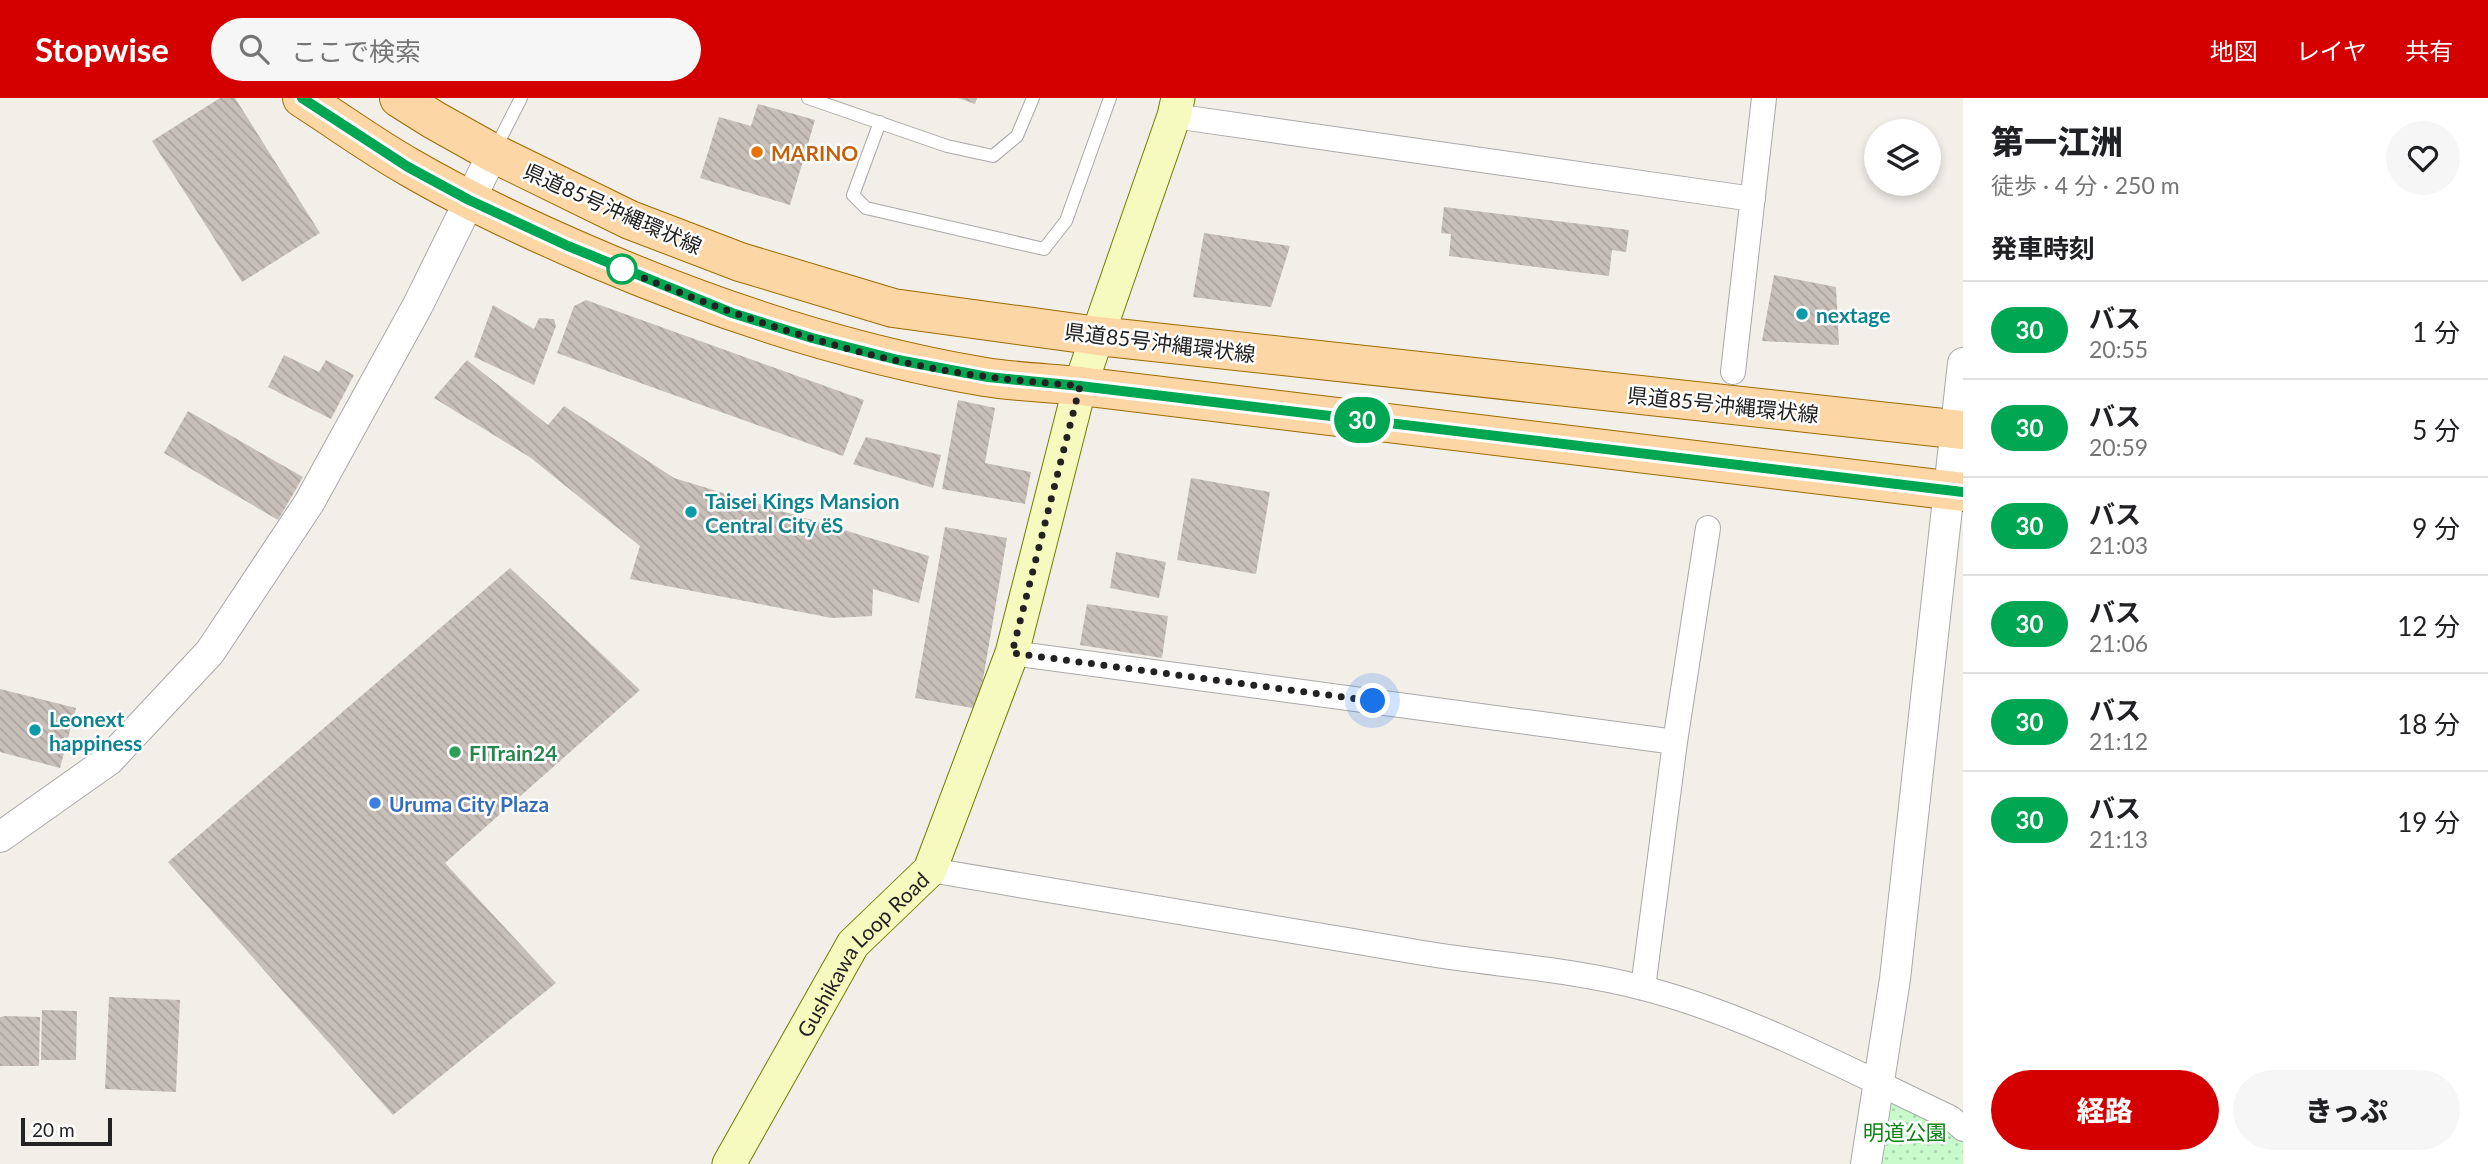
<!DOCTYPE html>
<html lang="ja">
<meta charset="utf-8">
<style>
body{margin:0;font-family:Lato,"Noto Sans JP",sans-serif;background:#f6f6f6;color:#202124;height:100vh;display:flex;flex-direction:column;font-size:26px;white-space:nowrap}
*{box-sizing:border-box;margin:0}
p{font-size:23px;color:#757577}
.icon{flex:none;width:38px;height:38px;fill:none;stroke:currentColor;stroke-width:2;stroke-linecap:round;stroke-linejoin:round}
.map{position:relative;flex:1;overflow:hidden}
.details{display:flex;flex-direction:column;background:#fff;width:525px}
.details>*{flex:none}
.badge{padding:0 14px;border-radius:23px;font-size:24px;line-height:46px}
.buttons{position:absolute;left:1864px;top:21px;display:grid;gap:14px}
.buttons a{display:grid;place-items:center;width:77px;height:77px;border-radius:50%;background:#fff;box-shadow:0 4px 10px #0003;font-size:35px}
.scale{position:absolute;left:21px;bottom:18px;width:91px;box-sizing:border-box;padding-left:7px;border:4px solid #222;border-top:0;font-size:19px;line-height:24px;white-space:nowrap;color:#222;-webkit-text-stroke:5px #fff;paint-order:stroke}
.you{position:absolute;width:35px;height:35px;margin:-18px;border:5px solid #fff;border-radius:50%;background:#1a73e8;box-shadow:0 0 0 10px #1a73e833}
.map>.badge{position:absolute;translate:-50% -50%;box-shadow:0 0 0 4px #fff}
h2{padding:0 28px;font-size:26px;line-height:63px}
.round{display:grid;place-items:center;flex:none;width:74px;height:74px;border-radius:37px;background:#f6f6f6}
.headline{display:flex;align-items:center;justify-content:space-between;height:119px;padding:0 28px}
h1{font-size:33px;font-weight:800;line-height:52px}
.cta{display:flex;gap:14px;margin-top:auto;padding:14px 28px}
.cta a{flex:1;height:80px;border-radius:42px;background:#d40000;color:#fff;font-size:28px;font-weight:800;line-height:80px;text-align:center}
.cta a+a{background:#f6f6f6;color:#202124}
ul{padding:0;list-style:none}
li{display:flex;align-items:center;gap:21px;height:98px;padding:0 28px;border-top:2px solid #e0e0e0}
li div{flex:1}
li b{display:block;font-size:26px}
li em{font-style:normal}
li .badge{min-width:77px;font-weight:700;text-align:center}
header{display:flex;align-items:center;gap:42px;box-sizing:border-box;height:98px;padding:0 35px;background:#d40000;color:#fff}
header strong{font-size:33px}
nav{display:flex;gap:38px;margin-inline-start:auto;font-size:24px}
.search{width:490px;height:63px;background:#f6f6f6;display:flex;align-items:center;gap:18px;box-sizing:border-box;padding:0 24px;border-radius:38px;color:#757577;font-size:26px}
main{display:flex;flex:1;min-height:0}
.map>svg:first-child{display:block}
.park{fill:url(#park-dots)}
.building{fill:url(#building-back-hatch)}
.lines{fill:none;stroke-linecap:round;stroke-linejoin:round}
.service-casing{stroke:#a9a9a9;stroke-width:14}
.minor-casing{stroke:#a9a9a9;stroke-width:26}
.tertiary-casing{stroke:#a9a9a9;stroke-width:32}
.secondary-casing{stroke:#707d05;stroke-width:35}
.primary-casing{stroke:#a06b00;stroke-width:40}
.service{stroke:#fff;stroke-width:12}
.minor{stroke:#fff;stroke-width:24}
.tertiary{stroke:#fff;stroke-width:30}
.secondary{stroke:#f7fabf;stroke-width:33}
.primary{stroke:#fcd6a4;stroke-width:38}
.line-casing{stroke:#fff;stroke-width:16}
.line{stroke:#00a651;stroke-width:10}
.walk{stroke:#222;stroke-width:7;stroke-dasharray:0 12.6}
.food-dot{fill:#e8710a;stroke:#fff;stroke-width:2.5}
.stop-dot{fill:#fff;stroke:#00a651;stroke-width:3.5}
.culture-dot{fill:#0f9aa8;stroke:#fff;stroke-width:2.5}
.leisure-dot{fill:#2e9e5b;stroke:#fff;stroke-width:2.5}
.shop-dot{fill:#3f7fe0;stroke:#fff;stroke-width:2.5}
.labels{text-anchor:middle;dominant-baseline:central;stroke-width:5;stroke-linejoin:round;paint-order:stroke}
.food-label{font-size:21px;font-weight:bold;fill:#c56008;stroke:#fff;text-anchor:start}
.street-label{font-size:21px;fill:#222;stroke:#fff}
.culture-label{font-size:21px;font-weight:bold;fill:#0d838f;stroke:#fff;text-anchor:start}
.leisure-label{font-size:21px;font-weight:bold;fill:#27864d;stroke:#fff;text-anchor:start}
.shop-label{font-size:21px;font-weight:bold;fill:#366cbe;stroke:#fff;text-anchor:start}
.park-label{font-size:21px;fill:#0c8416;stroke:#fff}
</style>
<header>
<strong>Stopwise</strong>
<div class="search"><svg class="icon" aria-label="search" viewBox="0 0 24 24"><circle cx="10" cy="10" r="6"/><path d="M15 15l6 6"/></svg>ここで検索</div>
<nav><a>地図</a><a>レイヤ</a><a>共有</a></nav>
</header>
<main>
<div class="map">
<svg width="1963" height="1066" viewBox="0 0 1963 1066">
<defs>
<pattern id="park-dots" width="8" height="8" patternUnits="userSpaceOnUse" patternTransform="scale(1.75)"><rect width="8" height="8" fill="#c8facc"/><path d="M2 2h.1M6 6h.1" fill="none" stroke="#acd6af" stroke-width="1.8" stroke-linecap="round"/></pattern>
<pattern id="building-back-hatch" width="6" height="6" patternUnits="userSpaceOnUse" patternTransform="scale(1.75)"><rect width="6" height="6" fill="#c7bfb8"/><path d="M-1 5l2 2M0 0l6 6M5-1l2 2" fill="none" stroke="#aba49e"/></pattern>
</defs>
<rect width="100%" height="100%" fill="#f2efe9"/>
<path class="park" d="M 1879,987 L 1963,1031 L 1963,1066 L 1866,1066 Z"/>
<path class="building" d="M 220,0 L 235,0 L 320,135 L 242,184 L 152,43 Z
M 958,0 L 977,0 L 975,6 Z
M 758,6 L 815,22 L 790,107 L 700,80 L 719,19 L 751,28 Z
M 1444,109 L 1629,132 L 1626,154 L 1612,152 L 1609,178 L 1449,158 L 1451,136 L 1441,135 Z
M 1204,135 L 1290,148 L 1271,209 L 1193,199 Z
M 1774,177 L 1836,189 L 1839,247 L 1762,243 Z
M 586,202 L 864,302 L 843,358 L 557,255 L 574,208 Z
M 493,207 L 534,231 L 539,220 L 554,221 L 556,228 L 534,287 L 474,259 Z
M 284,257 L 319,274 L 326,262 L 354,277 L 331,321 L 268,289 Z
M 467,262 L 548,327 L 564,308 L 674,380 L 929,458 L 919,505 L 873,491 L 872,518 L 832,520 L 630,481 L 640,448 L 531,360 L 434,300 Z
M 958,302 L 995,310 L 985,365 L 1031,374 L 1025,406 L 942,391 Z
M 188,313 L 303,379 L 278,422 L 164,355 Z
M 866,339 L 941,357 L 933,390 L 853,366 Z
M 1191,380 L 1270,394 L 1256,476 L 1177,462 Z
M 945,429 L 1007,440 L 978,611 L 915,600 Z
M 1116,454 L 1166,464 L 1159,500 L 1110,490 Z
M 510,470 L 640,592 L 445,765 L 556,885 L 393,1017 L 168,764 Z
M 1087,506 L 1168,518 L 1162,560 L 1080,547 Z
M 0,591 L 76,610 L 60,670 L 0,654 Z
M 109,899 L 180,902 L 176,994 L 105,991 Z
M 42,912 L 77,913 L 76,962 L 41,962 Z
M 6,918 L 40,919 L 39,968 L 0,968 L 0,919 Z"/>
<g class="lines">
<g class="service-casing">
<path id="service" d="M 808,0 L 947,48 L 993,58 L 1017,38 L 1033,0
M 880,24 L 853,97 L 866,110 L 1044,151 L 1066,123 L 1110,0
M 495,51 L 521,0"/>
</g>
<g class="minor-casing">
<path id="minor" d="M 1174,18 L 1753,101
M 1733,274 L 1764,0
M 1012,555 L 1675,644 L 1643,890
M 1675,644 L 1708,430
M 930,772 C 1095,800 1259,827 1423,855 C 1496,867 1571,871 1643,890 C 1751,918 1851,973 1951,1020 L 1963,1031"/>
</g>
<g class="tertiary-casing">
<path id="tertiary" d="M 0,739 L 109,662 L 210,554 L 309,405 L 418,207 L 493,55
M 1866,1066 L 1895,881 L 1963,265"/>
</g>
<g class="secondary-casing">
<g id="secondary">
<path id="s1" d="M 729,1066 L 853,846 L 930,772 L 1012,555 L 1080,288 L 1174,18 L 1178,0"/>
</g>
</g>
<g class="primary-casing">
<path id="primary" d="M 302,0 C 338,23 372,48 409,69 C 469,104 532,133 595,160 C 721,214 850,256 985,279 C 1017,284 1049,285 1080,288 L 1963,394
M 399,0 L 434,22 L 493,55 L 630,122 L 740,164 L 893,210 L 1098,238 L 1963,332"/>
</g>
<use href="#service" class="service"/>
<use href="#minor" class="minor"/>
<use href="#tertiary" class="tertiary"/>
<use href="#secondary" class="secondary"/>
<use href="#primary" class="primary"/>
</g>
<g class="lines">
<g class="line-casing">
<path id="line" d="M 302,0 L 408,69 L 469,102 L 568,148 L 732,215 L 812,240 L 898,262 L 988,279 L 1080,288 L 1963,394"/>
</g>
<use href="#line" class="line"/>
<path class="walk" d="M 622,171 L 616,168 C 731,218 865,264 990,279 C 1020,283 1050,285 1080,288 L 1012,555 L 1373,603"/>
</g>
<circle class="food-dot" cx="757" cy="54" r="7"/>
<circle class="stop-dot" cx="622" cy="171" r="14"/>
<g class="culture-dot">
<circle cx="1802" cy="216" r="7"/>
<circle cx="691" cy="414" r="7"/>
<circle cx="35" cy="632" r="7"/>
</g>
<circle class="leisure-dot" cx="455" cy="654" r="7"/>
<circle class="shop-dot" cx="375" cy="705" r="7"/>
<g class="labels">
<g class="food-label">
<text x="771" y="54">MARINO</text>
</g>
<g class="street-label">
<text transform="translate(613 110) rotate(24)">県道85号沖縄環状線</text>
<text transform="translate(1160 244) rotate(7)">県道85号沖縄環状線</text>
<text transform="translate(1723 306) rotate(6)">県道85号沖縄環状線</text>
<text stroke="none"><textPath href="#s1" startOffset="250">Gushikawa Loop Road</textPath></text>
</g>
<g class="culture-label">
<text x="1816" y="216">nextage</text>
<text x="705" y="402">Taisei Kings Mansion<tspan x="705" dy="24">Central City ëS</tspan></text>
<text x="49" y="620">Leonext<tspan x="49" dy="24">happiness</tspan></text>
</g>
<g class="leisure-label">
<text x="469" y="654">FITrain24</text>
</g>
<g class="shop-label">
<text x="389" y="705">Uruma City Plaza</text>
</g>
<g class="park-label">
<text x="1905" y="1033">明道公園</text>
</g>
</g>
</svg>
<div class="buttons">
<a><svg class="icon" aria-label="layers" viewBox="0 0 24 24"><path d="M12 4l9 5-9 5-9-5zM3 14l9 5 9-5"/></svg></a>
</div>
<div class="scale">20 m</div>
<div class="you" style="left:1373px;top:603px"></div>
<b class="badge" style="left:1362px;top:322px;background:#00a651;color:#fff">30</b>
</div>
<section class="details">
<div class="headline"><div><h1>第一江洲</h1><p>徒歩 · 4 分 · 250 m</p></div><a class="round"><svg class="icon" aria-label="heart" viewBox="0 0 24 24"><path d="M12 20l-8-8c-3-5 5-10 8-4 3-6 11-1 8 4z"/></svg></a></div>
<h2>発車時刻</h2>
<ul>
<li><span class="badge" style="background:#00a651;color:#fff">30</span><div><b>バス</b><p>20:55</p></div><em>1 分</em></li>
<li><span class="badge" style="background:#00a651;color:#fff">30</span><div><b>バス</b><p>20:59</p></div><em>5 分</em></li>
<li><span class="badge" style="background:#00a651;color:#fff">30</span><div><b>バス</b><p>21:03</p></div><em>9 分</em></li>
<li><span class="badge" style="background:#00a651;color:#fff">30</span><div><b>バス</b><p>21:06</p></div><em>12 分</em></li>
<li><span class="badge" style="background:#00a651;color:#fff">30</span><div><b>バス</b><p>21:12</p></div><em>18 分</em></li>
<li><span class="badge" style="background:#00a651;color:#fff">30</span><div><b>バス</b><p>21:13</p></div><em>19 分</em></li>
</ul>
<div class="cta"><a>経路</a><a>きっぷ</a></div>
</section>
</main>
